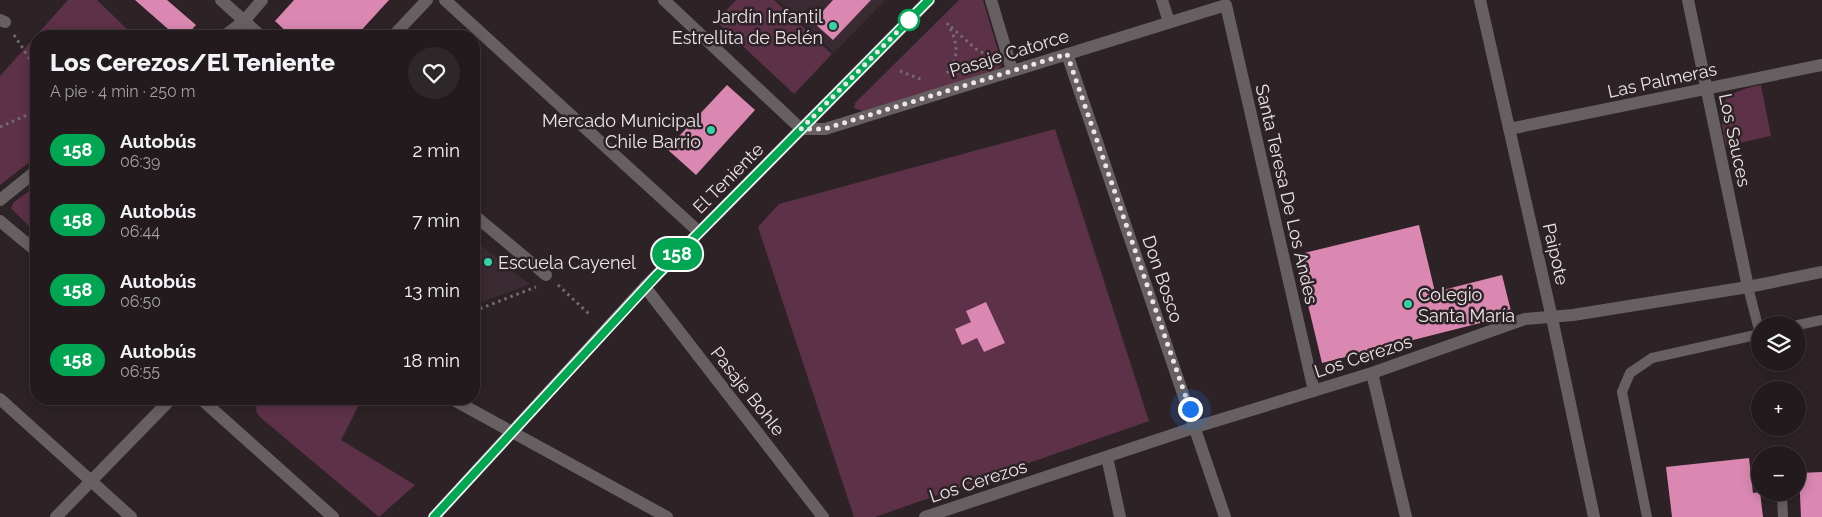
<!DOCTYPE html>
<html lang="es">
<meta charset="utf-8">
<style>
body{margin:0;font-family:Raleway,sans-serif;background:#2e272a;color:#f1f3f6;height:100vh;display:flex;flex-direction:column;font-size:19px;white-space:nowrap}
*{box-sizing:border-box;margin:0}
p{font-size:16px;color:#a2a1a4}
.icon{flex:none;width:28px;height:28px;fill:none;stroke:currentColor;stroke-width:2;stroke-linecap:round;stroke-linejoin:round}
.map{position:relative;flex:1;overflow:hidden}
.drawer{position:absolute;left:30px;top:30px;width:450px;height:375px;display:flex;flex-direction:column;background:#221a1d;border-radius:20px;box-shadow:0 2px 12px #0003,0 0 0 1px #3f383b}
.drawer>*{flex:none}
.badge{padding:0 10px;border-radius:16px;font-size:18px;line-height:32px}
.buttons{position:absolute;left:1751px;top:316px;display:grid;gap:10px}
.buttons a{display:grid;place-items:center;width:55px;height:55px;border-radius:50%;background:#221a1d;box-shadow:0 2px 12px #0003,0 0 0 1px #3f383b;font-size:25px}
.you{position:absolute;width:25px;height:25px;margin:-12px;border:4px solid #fff;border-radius:50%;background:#1a73e8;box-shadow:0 0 0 8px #1a73e833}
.map>.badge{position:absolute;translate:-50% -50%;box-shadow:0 0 0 2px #fff}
.round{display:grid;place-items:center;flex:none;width:52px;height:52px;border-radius:26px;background:#2e272a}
.head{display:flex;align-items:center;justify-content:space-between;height:85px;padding:0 20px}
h1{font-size:24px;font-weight:800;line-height:38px}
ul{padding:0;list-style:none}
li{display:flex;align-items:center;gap:15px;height:70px;padding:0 20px}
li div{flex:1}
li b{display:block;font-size:19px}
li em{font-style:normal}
li .badge{min-width:55px;font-weight:700;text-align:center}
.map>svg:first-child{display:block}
.built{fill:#3a2a32}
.green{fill:#5d3148}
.building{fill:#da88b1}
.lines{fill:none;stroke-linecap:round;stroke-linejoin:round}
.path{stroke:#756c6f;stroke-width:3;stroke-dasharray:2.5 4;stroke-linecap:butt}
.service{stroke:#666063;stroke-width:10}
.minor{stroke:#666063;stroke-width:12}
.secondary{stroke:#898185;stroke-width:12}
.line-casing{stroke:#fff;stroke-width:11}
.line{stroke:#00a651;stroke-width:8}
.walk{stroke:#ece5e8;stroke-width:5;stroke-dasharray:0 9}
.stop-dot{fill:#fff;stroke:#00a651;stroke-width:2.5}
.poi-dot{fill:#34d4a8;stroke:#2d2327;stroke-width:2}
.labels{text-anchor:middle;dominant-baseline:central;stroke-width:5;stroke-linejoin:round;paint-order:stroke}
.poi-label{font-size:18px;fill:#ece5e8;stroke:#2d2327;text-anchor:end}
.street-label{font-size:18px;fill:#ece5e8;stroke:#2d2327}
</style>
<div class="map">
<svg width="1822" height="517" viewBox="0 0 1822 517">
<rect width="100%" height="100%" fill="#2d2327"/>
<path class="built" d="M 777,0 L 885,0 L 834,53 Z
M 474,240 L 530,284 L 474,305 Z"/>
<path class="green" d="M 68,0 L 97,0 L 134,36 L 36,36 L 36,157 L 0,185 L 0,76 Z
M 736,0 L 774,0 L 832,54 L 794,94 L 716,21 Z
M 959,0 L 983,0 L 1002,64 L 997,71 L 866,112 L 854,108 L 855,103 Z
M 1761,85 L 1771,136 L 1726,146 C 1718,105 1716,94 1761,85 Z
M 1055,129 L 1149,421 L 875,517 L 854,517 L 758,227 L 779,204 Z
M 36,186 L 36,233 L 11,208 L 14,202 Z
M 272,399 L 362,399 L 341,440 L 415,485 L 379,517 L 260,417 L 256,411 L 257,403 Z"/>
<path class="building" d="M 135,0 L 167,0 L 196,25 L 186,36 L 176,36 Z
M 294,0 L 389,0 L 356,36 L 291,36 L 275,21 Z
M 833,0 L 871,0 L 833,40 L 813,22 Z
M 727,85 L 755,110 L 696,175 L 667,149 Z
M 1419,225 L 1435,292 L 1502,275 L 1512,315 L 1322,363 L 1296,255 Z
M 986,302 L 1005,343 L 984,352 L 977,338 L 962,345 L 955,329 L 971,322 L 966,311 Z
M 1749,458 L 1753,493 L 1760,492 L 1763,517 L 1672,517 L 1666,467 Z
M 1822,472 L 1822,517 L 1801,517 L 1799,473 Z"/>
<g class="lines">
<path class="path" d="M 947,23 C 957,39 961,57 947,73
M 951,27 L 976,49 L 992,58
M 14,35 L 36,68
M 900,71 L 923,80
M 0,127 L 36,111
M 558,285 L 589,314
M 474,311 L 536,287"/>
<path class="service" d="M 1748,287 L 1760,334
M 1798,325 L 1822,320
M 1782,496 L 1783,517
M 1647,517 L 1622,392 L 1630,373 L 1652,358 L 1760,334"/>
<path class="minor" d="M 221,0 L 261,36
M 445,0 L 699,232
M 664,0 L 801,129 L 825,129 L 1226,5 L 1314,391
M 991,0 L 1012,70
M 1162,0 L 1169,22
M 1480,0 L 1552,318 L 1594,517
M 1688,0 L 1748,287
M 0,20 L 5,22
M 224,36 L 244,21 L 262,0
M 393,36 L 427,0
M 1067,54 L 1225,517
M 1509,129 L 1822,65
M 0,200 L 36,171
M 474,215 L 546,275
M 0,221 L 36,251
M 645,287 L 823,517
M 1372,373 L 1406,517
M 0,399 L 131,517
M 201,399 L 333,517
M 452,399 L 667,517
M 248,400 L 250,399
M 1107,457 L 1120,517
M 56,517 L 171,399
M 925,517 L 1196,427 L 1372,373 L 1525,319 L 1573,315 L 1748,287 L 1822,272"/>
<path class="secondary" d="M 434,517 L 645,287 L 929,0"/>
</g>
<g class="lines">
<g class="line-casing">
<path id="line" d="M 434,517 L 657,275 L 929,0"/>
</g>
<use href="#line" class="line"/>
<path class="walk" d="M 909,20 L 801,129 L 824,129 L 1067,54 L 1190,409"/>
</g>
<circle class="stop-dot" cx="909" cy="20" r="10"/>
<g class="poi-dot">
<circle cx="833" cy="26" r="5"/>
<circle cx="711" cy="130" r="5"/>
<circle cx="488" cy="262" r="5"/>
<circle cx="1408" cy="304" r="5"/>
</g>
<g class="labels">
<g class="poi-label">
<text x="823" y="16">Jardín Infantil<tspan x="823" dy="21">Estrellita de Belén</tspan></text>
<text x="701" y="120">Mercado Municipal<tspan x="701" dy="21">Chile Barrio</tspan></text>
<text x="498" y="262" text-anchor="start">Escuela Cayenel</text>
<text x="1418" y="294" text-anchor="start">Colegio<tspan x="1418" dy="21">Santa María</tspan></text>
</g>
<g class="street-label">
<text transform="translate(1009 53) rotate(-17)">Pasaje Catorce</text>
<text transform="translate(1662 80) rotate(-12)">Las Palmeras</text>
<text transform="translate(1735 140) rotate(78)">Los Sauces</text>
<text transform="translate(728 178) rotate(-45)">El Teniente</text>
<text transform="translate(1287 194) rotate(77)">Santa Teresa De Los Andes</text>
<text transform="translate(1556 254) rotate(77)">Paipote</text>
<text transform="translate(1163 279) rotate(71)">Don Bosco</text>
<text transform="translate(1363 356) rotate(-18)">Los Cerezos</text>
<text transform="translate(748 391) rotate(52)">Pasaje Bohle</text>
<text transform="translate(978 481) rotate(-18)">Los Cerezos</text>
</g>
</g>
</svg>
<div class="buttons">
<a><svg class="icon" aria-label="layers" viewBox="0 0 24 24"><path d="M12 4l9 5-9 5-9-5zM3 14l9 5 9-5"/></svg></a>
<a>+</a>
<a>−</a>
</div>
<div class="you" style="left:1190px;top:409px"></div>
<b class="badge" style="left:677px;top:254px;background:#00a651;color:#fff">158</b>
<section class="drawer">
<div class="head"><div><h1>Los Cerezos/El Teniente</h1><p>A pie · 4 min · 250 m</p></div><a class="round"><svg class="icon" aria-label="heart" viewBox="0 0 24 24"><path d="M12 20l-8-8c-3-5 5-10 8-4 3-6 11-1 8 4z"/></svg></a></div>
<ul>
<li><span class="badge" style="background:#00a651;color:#fff">158</span><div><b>Autobús</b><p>06:39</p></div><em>2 min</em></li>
<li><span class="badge" style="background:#00a651;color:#fff">158</span><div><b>Autobús</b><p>06:44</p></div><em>7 min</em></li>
<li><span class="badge" style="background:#00a651;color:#fff">158</span><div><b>Autobús</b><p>06:50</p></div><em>13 min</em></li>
<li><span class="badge" style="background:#00a651;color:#fff">158</span><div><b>Autobús</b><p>06:55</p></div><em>18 min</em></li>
</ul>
</section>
</div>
